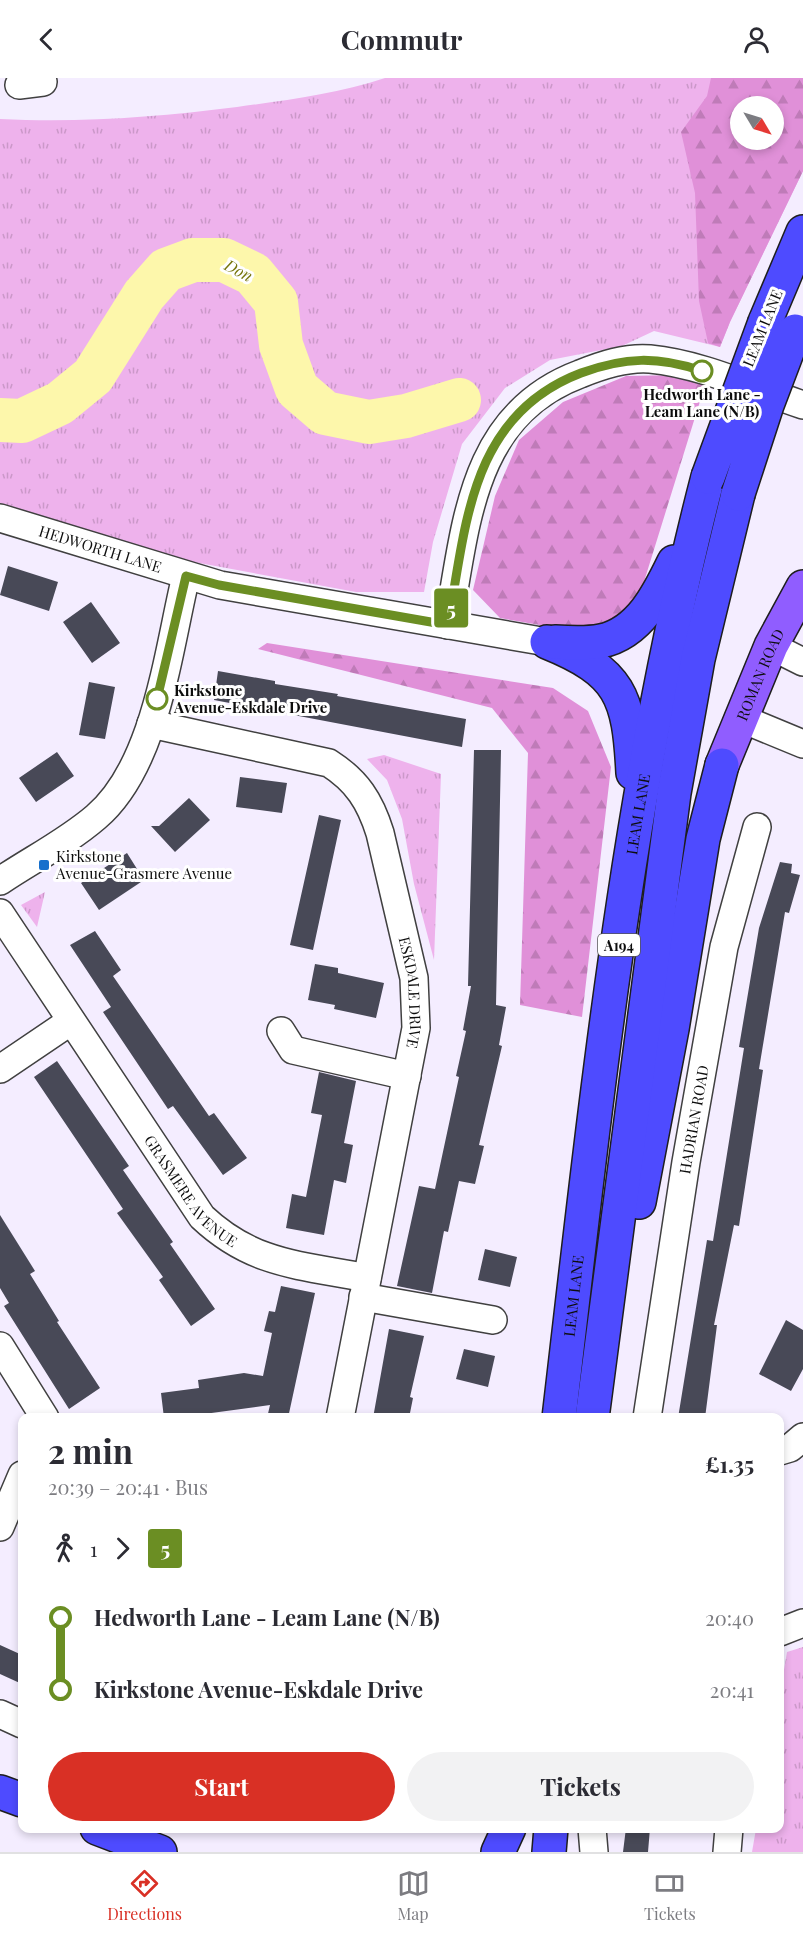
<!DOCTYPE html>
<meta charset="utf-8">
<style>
body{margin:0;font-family:"Playfair Display",serif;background:#f2f2f3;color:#2b2b33;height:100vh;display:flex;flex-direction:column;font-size:22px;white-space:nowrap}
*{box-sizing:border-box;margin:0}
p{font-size:20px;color:#7c7c81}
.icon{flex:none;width:33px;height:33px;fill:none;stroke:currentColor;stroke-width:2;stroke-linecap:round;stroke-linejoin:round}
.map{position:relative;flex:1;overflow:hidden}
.details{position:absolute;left:18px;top:1335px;width:766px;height:420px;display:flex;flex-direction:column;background:#fff;border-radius:12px;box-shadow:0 3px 9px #0003}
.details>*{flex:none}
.badge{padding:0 12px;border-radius:4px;font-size:21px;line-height:39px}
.needle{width:39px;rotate:128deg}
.fabs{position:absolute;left:730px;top:18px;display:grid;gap:12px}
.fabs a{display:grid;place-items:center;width:54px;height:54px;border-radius:50%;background:#fff;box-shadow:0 3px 9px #0003;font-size:30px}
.map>.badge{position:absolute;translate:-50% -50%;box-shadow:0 0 0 3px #fff}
.legs{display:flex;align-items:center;gap:9px;height:66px;padding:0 30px;font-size:20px}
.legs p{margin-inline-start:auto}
.overview{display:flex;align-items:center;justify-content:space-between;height:102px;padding:0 30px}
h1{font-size:33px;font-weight:700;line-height:45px}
.action{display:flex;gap:12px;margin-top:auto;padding:12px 30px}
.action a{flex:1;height:69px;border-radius:36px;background:#d93025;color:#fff;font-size:24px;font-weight:700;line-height:69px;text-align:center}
.action a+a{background:#f2f2f3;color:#2b2b33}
ul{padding:0 30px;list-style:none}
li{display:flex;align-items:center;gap:21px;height:72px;font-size:22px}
li i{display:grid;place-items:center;width:9px;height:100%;margin:0 8px;background:currentColor}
li i::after{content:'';width:15px;height:15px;margin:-8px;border:4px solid;border-radius:50%;background:#fff}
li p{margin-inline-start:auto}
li:first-child i{background:linear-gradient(#0000 50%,currentColor 0)}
li:last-child i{background:linear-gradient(currentColor 50%,#0000 0)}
header{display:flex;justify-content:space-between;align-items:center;height:78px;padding:0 30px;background:#fff;font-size:27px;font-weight:700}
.tab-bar{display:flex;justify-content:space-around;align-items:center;height:84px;border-top:2px solid #e1e1e2;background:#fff;font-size:16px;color:#7c7c81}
.tab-bar a{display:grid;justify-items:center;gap:3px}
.tab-bar .selected{color:#d93025}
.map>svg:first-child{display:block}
.grass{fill:url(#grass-tufts);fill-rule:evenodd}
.forest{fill:url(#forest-firs);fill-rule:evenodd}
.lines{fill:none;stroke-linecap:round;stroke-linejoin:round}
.river{stroke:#fdf7ab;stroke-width:44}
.building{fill:#484957}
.minor-casing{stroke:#404040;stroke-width:30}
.major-casing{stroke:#1e1e1e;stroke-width:36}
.highway-casing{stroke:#1e1e1e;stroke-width:36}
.minor{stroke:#fff;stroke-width:27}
.major{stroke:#905dff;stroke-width:33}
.highway{stroke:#4e4bff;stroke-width:33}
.highway-bridge-casing{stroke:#1e1e1e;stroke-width:36;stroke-linecap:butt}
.highway-bridge{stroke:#4e4bff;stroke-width:33}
.line-1-casing{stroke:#fff;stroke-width:14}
.line-1{stroke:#6b8e23;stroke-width:9}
.stop-1-dot{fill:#fff;stroke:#6b8e23;stroke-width:3}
.poi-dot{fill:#166fcc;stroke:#fff;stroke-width:2}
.labels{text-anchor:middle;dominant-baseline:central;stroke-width:6;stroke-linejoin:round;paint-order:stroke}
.shield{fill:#fff;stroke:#565656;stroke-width:1.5}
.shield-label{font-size:14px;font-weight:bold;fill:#0d0d0d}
.street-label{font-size:15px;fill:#0d0d0d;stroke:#fff}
.stop-label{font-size:15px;font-weight:bold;fill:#0d0d0d;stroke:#fff}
.poi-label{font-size:15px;fill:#0d0d0d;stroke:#fff;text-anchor:start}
.water-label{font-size:16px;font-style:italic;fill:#76750c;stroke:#fff}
</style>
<header><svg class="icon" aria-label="back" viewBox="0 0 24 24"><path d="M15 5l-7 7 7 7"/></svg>Commutr<svg class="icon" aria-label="person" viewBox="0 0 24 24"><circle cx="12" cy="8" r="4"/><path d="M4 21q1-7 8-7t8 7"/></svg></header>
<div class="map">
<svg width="803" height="1774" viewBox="0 0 803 1774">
<defs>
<pattern id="grass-tufts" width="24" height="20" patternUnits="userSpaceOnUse" patternTransform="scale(1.5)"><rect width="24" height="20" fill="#eeb2ec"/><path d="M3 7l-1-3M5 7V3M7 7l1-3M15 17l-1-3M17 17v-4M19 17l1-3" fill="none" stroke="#cb98c9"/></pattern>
<pattern id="forest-firs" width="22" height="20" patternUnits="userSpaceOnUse" patternTransform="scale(1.5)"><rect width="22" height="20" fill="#e090d8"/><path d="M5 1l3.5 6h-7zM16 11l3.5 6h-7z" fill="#bf7bb8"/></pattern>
</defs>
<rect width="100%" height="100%" fill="#f4edff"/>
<path class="grass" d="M 385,0 L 803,0 L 803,93 L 730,244 L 720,269 L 654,253 L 622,268 L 550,282 L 505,310 L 462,366 L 433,464 L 424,514 L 356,514 L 183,482 L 0,425 L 0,41 C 81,45 157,39 237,29 C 287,22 337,16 385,0 ZM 741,28 L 774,28 L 774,62 L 741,62 Z
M 384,677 L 441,696 L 434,882 L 414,806 L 402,741 L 387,702 L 367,681 Z
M 45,814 L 37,849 L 21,827 Z
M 803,1569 L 803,1774 L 752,1774 L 756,1751 L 780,1750 L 780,1615 L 787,1574 Z"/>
<path class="forest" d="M 711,0 L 803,0 L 803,93 L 730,244 L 720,269 L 708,265 L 699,223 L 695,115 L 681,54 L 707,18 ZM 741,28 L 774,28 L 774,62 L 741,62 Z
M 681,297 L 706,304 L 638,523 L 618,541 L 574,553 L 500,540 L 473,512 L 495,418 L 519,362 L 563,324 L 626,298 Z
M 267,565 L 553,610 L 588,633 L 611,689 L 582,939 L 520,927 L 528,675 L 492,630 L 258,571 Z"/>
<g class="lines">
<path class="river" d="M 0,342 L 22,343 L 60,325 L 93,298 L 144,217 L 166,192 L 193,182 L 224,182 L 253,196 L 276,224 L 281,267 L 297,311 L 325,335 L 369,344 L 406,338 L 459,322"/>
</g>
<path class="building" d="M 8,488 L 58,504 L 49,533 L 0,517 Z
M 91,524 L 120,565 L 92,585 L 63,544 Z
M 218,593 L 275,603 L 275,606 L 338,616 L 337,618 L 466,641 L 462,669 L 214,622 Z
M 89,604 L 115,609 L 105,661 L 79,657 Z
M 474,672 L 501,672 L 496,927 L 506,929 L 499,967 L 502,968 L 479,1067 L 484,1068 L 475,1106 L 459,1103 L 448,1154 L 444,1153 L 432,1215 L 397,1208 L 419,1108 L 435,1111 L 459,999 L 456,998 L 466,953 L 463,952 L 471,908 L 468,908 Z
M 57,674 L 74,698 L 36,724 L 19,700 Z
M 240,699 L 287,705 L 282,735 L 236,729 Z
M 189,720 L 210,742 L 175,774 L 151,748 L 159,748 Z
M 319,737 L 341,742 L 313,872 L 290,867 Z
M 127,775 L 144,802 L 99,832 L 81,805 Z
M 780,784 L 792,786 L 791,795 L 800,797 L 789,835 L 785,834 L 759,991 L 763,992 L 739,1148 L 734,1147 L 714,1247 L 717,1247 L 705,1340 L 678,1340 L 707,1162 L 713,1163 L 744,970 L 739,969 L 759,850 Z
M 95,853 L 121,892 L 113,898 L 209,1038 L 214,1035 L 247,1080 L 223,1097 L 173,1028 L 168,1031 L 103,934 L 111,929 L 70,867 Z
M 315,886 L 338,890 L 338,895 L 384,905 L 376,940 L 334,931 L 335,927 L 308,922 Z
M 57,983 L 129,1088 L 123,1092 L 173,1164 L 170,1166 L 215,1231 L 191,1248 L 159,1202 L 163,1199 L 117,1135 L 123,1131 L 34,999 Z
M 319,994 L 356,1003 L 344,1065 L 353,1067 L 346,1105 L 334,1102 L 324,1157 L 286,1150 L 292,1116 L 306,1119 L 322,1037 L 311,1035 Z
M 0,1137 L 35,1193 L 30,1196 L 59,1243 L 57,1244 L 100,1310 L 69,1331 L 4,1228 L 9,1225 L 0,1210 Z
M 485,1171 L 517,1179 L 510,1209 L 478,1202 Z
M 281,1208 L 315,1215 L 288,1340 L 267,1340 L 270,1327 L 204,1336 L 204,1340 L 164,1340 L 161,1315 L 199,1310 L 198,1302 L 244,1295 L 263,1298 L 272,1255 L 264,1253 L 269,1233 L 275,1234 Z
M 786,1242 L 803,1252 L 803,1291 L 791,1313 L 759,1296 Z
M 389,1251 L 424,1258 L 410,1319 L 413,1320 L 409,1340 L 373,1340 Z
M 464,1271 L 495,1278 L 488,1309 L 456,1301 Z
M 0,1567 L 22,1577 L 22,1606 L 0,1596 Z
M 626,1750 L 650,1750 L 648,1774 L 623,1774 Z"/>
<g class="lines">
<g class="minor-casing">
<g id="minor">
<path d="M 19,7 L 43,4"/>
<path id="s1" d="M 0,440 L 220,507 L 547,564"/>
<path d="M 448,547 C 466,449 470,337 580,296 C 602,287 626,279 650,281 C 702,286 754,311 803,327"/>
<path d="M 771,568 L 803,584"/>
<path d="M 740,640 L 803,666"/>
<path id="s2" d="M 151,646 L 329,685 C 357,703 370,723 380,755 L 414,900 L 416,950 L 340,1340"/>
<path d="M 0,803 C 31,782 67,764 96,739 C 156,688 168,573 186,498"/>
<path id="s3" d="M 0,835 L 202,1139 C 253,1187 301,1187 367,1200"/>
<path d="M 281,953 L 293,972 L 407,998"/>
<path d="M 0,991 L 71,943"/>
<path d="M 363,1219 L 493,1242"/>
<path d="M 0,1268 L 45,1340"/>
<path id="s4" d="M 647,1340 L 686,1084 L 724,869 L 757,749"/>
<path d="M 780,1373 L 790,1370 L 803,1359"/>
<path d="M 0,1449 L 22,1397"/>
<path d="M 780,1554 L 803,1545"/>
<path d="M 0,1636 L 22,1646"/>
<path d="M 592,1750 L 594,1774"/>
<path d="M 727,1774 L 729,1750"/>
</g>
</g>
<g class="major-casing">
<g id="major">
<path id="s5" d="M 722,687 L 771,568 L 803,509"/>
</g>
</g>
<g class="highway-casing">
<g id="highway">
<path d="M 765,244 L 803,154"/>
<path d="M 547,564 C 621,594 629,618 633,695"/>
<path d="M 555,564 C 570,565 586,566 601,563 C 640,555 659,515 674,484"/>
<path d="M 639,1124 L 672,951 L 703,761 L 722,687"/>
<path id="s6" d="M 559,1340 C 596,1025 628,707 708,399"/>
<path d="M 592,1340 L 674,715 L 698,581 L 738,416"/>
<path d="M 0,1714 L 22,1722"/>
<path d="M 97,1750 L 160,1774"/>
<path d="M 498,1774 L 509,1750"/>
<path d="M 549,1774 L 551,1750"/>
</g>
</g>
<use href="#minor" class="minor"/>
<use href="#major" class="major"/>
<use href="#highway" class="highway"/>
<g class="highway-bridge-casing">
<path id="highway-bridge" d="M 708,399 L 765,244
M 738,416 L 767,327 L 795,253"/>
</g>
<use href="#highway-bridge" class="highway-bridge"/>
</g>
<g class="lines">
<g class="line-1-casing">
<path id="line-1" d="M 157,621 L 186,498 L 219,507 L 448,547 C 466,447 470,337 581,295 C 625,279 657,278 702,293"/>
</g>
<use href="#line-1" class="line-1"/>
</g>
<g class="stop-1-dot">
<circle cx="702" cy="293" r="10"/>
<circle cx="157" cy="621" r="10"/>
</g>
<rect class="poi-dot" x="38" y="781" width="12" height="12" rx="3"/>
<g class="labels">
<rect class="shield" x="598" y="856" width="42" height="22" rx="4.5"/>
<g class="shield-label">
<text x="619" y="867">A194</text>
</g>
<g class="street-label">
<text transform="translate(762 250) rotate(-68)">LEAM LANE</text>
<text stroke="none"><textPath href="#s1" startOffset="105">HEDWORTH LANE</textPath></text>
<text stroke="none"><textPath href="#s5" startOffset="98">ROMAN ROAD</textPath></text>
<text stroke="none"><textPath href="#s6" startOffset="609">LEAM LANE</textPath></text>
<text stroke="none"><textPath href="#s2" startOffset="434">ESKDALE DRIVE</textPath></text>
<text stroke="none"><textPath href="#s4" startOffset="302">HADRIAN ROAD</textPath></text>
<text stroke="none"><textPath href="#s3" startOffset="338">GRASMERE AVENUE</textPath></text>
<text stroke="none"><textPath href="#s6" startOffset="123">LEAM LANE</textPath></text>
</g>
<g class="stop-label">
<text x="702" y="316">Hedworth Lane -<tspan x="702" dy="17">Leam Lane (N/B)</tspan></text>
<text x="174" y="612" text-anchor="start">Kirkstone<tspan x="174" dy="17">Avenue-Eskdale Drive</tspan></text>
</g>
<g class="poi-label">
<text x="56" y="778">Kirkstone<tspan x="56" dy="17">Avenue-Grasmere Avenue</tspan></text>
</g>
<g class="water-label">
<text transform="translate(239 192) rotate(28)">Don</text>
</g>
</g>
</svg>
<div class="fabs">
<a><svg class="needle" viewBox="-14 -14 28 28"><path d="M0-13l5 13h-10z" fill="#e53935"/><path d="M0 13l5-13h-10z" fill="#7c7c81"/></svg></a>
</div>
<b class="badge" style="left:451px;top:530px;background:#6b8e23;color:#fff">5</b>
<section class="details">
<div class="overview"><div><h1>2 min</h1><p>20:39 – 20:41 · Bus</p></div><b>£1.35</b></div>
<div class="legs"><svg class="icon" aria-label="walk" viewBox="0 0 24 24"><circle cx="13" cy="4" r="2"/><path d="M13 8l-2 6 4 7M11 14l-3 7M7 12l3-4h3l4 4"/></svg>1<svg class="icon" aria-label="forward" viewBox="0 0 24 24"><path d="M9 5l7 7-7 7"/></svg><b class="badge" style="background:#6b8e23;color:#fff">5</b></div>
<ul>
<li><i style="color:#6b8e23"></i><b>Hedworth Lane - Leam Lane (N/B)</b><p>20:40</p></li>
<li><i style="color:#6b8e23"></i><b>Kirkstone Avenue-Eskdale Drive</b><p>20:41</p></li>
</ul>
<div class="action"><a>Start</a><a>Tickets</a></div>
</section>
</div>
<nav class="tab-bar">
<a class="selected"><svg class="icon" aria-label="directions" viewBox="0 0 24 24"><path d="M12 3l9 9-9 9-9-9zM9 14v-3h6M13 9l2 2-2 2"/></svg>Directions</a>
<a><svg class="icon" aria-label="map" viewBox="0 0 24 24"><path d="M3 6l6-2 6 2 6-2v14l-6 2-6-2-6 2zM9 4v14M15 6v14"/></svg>Map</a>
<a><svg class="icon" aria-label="tickets" viewBox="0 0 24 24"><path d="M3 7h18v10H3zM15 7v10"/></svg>Tickets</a>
</nav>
